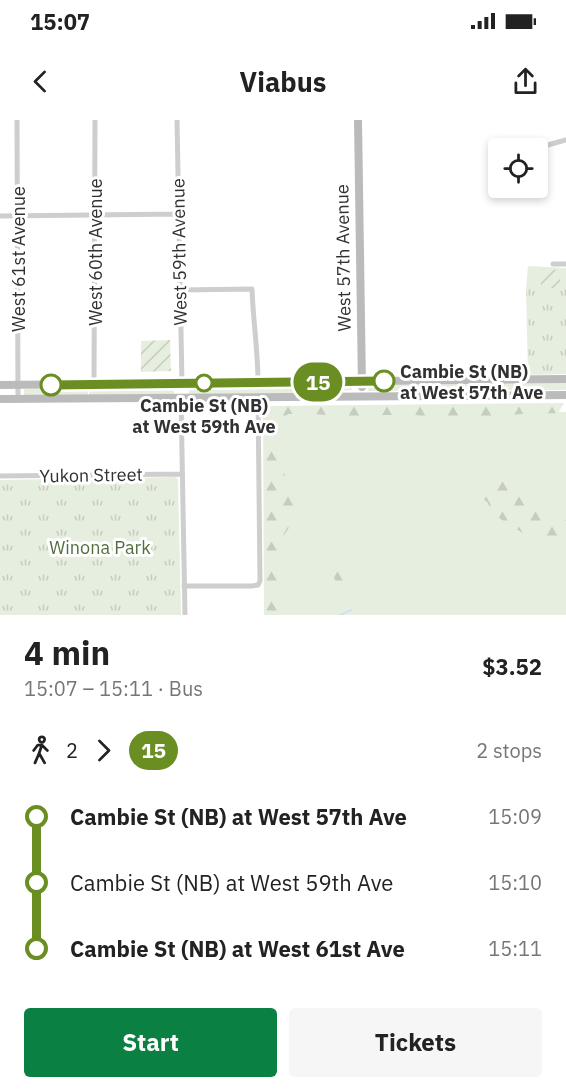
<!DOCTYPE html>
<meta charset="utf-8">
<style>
body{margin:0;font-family:"IBM Plex Sans",sans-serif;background:#f6f6f6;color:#222;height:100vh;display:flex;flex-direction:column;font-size:22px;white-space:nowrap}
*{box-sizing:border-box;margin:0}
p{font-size:20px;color:#767676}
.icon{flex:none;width:33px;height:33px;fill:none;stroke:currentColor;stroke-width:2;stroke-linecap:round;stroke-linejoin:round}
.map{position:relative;height:495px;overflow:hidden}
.sheet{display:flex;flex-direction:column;background:#fff;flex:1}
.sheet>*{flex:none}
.badge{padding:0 12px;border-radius:20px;font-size:21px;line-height:39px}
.controls{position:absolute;left:488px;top:18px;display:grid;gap:12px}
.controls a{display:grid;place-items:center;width:60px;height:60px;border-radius:6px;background:#fff;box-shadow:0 3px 9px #0003;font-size:30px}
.map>.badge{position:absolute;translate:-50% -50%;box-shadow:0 0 0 3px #fff}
.legs{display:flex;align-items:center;gap:9px;height:66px;padding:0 24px;font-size:20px}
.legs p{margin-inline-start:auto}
.overview{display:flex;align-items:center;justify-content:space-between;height:102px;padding:0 24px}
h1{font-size:33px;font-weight:700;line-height:45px}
.button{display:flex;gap:12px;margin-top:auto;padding:12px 24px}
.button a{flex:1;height:69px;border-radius:6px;background:#0b8043;color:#fff;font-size:24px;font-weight:700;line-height:69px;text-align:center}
.button a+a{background:#f6f6f6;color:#222}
ul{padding:0 24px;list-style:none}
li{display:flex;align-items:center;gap:21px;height:66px;font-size:22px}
li i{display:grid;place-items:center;width:9px;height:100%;margin:0 8px;background:currentColor}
li i::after{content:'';width:15px;height:15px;margin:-8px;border:4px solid;border-radius:50%;background:#fff}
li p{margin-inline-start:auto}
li:first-child i{background:linear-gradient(#0000 50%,currentColor 0)}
li:last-child i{background:linear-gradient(currentColor 50%,#0000 0)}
.status{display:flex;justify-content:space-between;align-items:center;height:42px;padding:0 30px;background:#fff;direction:ltr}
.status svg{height:16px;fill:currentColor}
header{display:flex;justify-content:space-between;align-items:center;height:78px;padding:0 24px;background:#fff;font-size:27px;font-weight:700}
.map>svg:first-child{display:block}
.grass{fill:#e6eedf}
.forest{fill:url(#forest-firs)}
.park{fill:url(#park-tufts)}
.garden{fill:url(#garden-furrows)}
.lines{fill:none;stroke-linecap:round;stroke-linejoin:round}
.stream{stroke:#cbdfed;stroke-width:1.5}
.street{stroke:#cecece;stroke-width:5}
.secondary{stroke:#bbb;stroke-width:8}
.line-1-casing{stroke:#fff;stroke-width:14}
.line-1{stroke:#6b8e23;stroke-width:9}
.stop-1-dot{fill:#fff;stroke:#6b8e23;stroke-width:3}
.labels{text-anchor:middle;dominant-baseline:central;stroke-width:6;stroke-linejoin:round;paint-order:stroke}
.street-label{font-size:18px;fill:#313131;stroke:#fff}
.stop-label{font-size:18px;font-weight:bold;fill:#313131;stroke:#fff;text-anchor:start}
.park-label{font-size:18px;fill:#526e3d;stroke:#fff}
</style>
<div class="status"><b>15:07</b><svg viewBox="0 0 49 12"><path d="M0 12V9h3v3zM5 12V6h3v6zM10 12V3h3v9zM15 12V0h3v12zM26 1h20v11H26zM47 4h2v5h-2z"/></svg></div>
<header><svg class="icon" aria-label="back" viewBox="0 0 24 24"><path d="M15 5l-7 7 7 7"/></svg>Viabus<svg class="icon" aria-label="share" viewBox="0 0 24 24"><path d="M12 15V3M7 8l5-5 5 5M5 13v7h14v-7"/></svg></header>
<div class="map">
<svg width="566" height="495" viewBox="0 0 566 495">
<defs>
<pattern id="forest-firs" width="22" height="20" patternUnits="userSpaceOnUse" patternTransform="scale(1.5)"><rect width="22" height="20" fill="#e6eedf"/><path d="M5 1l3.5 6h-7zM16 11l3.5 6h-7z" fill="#c6cdc0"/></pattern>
<pattern id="park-tufts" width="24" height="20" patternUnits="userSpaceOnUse" patternTransform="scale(1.5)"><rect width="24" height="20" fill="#e6eedf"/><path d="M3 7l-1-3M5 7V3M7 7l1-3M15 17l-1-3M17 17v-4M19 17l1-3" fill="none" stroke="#c6cdc0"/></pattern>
<pattern id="garden-furrows" width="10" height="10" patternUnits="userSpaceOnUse" patternTransform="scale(1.5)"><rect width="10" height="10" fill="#e6eedf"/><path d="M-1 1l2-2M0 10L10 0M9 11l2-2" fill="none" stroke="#c6cdc0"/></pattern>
</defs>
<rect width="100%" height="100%" fill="#fff"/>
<path class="grass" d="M 566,263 L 566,270 L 368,271 L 369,264 Z
M 353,265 L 352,270 L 303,273 L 189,274 L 189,267 Z
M 88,267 L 88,275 L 24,275 L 24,269 Z
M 89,267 L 174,267 L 174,274 L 89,275 Z
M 267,292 L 566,292 L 566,495 L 272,495 Z"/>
<path class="forest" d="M 564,283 L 558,293 L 522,294 L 440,301 L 416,295 L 377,295 L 368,299 L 315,294 L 288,294 L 277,309 L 283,325 L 284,353 L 296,377 L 293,402 L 279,422 L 277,478 L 290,495 L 264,495 L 263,286 Z
M 525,357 L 531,363 L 529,378 L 541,390 L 549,391 L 551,399 L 555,404 L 566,400 L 566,422 L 534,420 L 491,393 L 488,383 L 477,373 L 477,369 L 481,366 Z
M 328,442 L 342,453 L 350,478 L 363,490 L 357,494 L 355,485 L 340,473 Z"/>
<path class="park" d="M 528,146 L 566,148 L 566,254 L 528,255 L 526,170 Z
M 176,357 L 178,360 L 181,495 L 0,495 L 0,360 Z"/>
<path class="garden" d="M 541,149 L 560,150 L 560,169 L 541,167 Z
M 170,220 L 171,251 L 141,252 L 141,221 Z"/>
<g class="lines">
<path class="stream" d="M 340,495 L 351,490"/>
<path class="street" d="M 17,0 L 18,279
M 177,0 L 182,264
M 544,26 L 566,20
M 0,96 L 179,94
M 553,144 L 566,144
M 180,170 L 252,169 C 253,200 258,231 258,263
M 94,264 L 95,0
M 181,278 L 185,495
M 0,356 L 182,354
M 184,466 L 252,466 L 258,465 L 260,461 L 258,276"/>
<path class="secondary" d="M 358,0 L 362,267
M 0,265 L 566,259
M 0,279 L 566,275"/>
</g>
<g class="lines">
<g class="line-1-casing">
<path id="line-1" d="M 51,265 L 384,261"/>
</g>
<use href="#line-1" class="line-1"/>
</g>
<g class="stop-1-dot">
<circle cx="384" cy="261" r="10"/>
<circle cx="204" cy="263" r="8"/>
<circle cx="51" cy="265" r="10"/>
</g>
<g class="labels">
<g class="street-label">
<text transform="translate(95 132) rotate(-90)">West 60th Avenue</text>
<text transform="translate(179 132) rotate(-91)">West 59th Avenue</text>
<text transform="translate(343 138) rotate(-91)">West 57th Avenue</text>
<text transform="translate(18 139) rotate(-90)">West 61st Avenue</text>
<text transform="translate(91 355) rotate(-1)">Yukon Street</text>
</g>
<g class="stop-label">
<text x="400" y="251">Cambie St (NB)<tspan x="400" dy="21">at West 57th Ave</tspan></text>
<text x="204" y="285" text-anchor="middle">Cambie St (NB)<tspan x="204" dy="21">at West 59th Ave</tspan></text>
</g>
<g class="park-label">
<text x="100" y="427">Winona Park</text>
</g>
</g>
</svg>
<div class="controls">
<a><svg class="icon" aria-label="locate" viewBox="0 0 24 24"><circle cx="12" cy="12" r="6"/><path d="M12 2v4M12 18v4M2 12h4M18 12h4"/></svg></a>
</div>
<b class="badge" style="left:318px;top:262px;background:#6b8e23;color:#fff">15</b>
</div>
<section class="sheet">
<div class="overview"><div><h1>4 min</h1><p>15:07 – 15:11 · Bus</p></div><b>$3.52</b></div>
<div class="legs"><svg class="icon" aria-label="walk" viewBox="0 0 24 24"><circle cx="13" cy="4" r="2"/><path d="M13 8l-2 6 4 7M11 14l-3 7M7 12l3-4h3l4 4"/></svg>2<svg class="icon" aria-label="forward" viewBox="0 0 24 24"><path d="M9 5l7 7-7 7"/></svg><b class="badge" style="background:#6b8e23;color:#fff">15</b><p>2 stops</p></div>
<ul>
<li><i style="color:#6b8e23"></i><b>Cambie St (NB) at West 57th Ave</b><p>15:09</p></li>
<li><i style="color:#6b8e23"></i><span>Cambie St (NB) at West 59th Ave</span><p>15:10</p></li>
<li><i style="color:#6b8e23"></i><b>Cambie St (NB) at West 61st Ave</b><p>15:11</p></li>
</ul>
<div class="button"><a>Start</a><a>Tickets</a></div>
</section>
